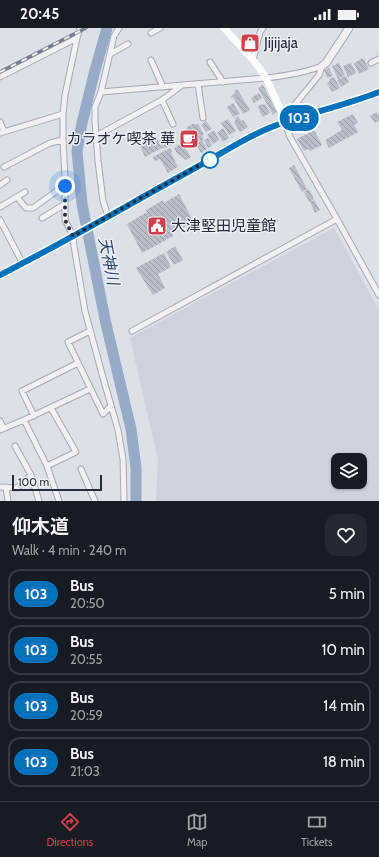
<!DOCTYPE html>
<meta charset="utf-8">
<style>
body{margin:0;font-family:Cabin,"Noto Sans JP",sans-serif;background:#242831;color:#f1f3f6;height:100vh;display:flex;flex-direction:column;font-size:15px;white-space:nowrap}
*{box-sizing:border-box;margin:0}
p{font-size:13px;color:#9ea1a6}
.icon{flex:none;width:22px;height:22px;fill:none;stroke:currentColor;stroke-width:2;stroke-linecap:round;stroke-linejoin:round}
.map{position:relative;height:473px;overflow:hidden}
.side{display:flex;flex-direction:column;background:#171b24;flex:1}
.side>*{flex:none}
.badge{padding:0 8px;border-radius:13px;font-size:14px;line-height:26px}
.buttons{position:absolute;left:331px;top:425px;display:grid;gap:8px}
.buttons a{display:grid;place-items:center;width:36px;height:36px;border-radius:8px;background:#171b24;box-shadow:0 1px 3px #0004;font-size:20px}
.scale{position:absolute;left:12px;bottom:10px;width:90px;box-sizing:border-box;padding-left:4px;border:2px solid #262d3d;border-top:0;font-size:11px;line-height:14px;white-space:nowrap;color:#262d3d;-webkit-text-stroke:3px #eceff4;paint-order:stroke}
.you{position:absolute;width:20px;height:20px;margin:-10px;border:3px solid #fff;border-radius:50%;background:#1a73e8;box-shadow:0 0 0 6px #1a73e833}
.map>.badge{position:absolute;translate:-50% -50%;box-shadow:0 0 0 2px #fff}
.round{display:grid;place-items:center;flex:none;width:42px;height:42px;border-radius:12px;background:#242831}
.overview{display:flex;align-items:center;justify-content:space-between;height:68px;padding:0 12px}
h1{font-size:19px;font-weight:700;line-height:30px}
ul{padding:0;list-style:none}
li{display:flex;align-items:center;gap:12px;height:50px;margin:0 8px 6px;padding:0 4px;border:2px solid #363941;border-radius:12px}
li div{flex:1}
li b{display:block;font-size:15px}
li em{font-style:normal}
li .badge{min-width:44px;font-weight:700;text-align:center}
.status{display:flex;justify-content:space-between;align-items:center;height:28px;padding:0 20px;background:#171b24;direction:ltr}
.status svg{height:11px;fill:currentColor}
.tabs{display:flex;justify-content:space-around;align-items:center;height:56px;border-top:1px solid #363941;background:#171b24;font-size:11px;color:#9ea1a6}
.tabs a{display:grid;justify-items:center;gap:2px}
.tabs .selected{color:#cf3f49}
.map>svg:first-child{display:block}
.built{fill:#ced2dc;fill-rule:evenodd}
.lines{fill:none;stroke-linecap:round;stroke-linejoin:round}
.river{stroke:#97aac8;stroke-width:11}
.building{fill:url(#building-back-hatch)}
.minor-casing{stroke:#a5aab4;stroke-width:7}
.tertiary-casing{stroke:#a5aab4;stroke-width:9}
.minor{stroke:#eff1f5;stroke-width:5}
.tertiary{stroke:#eff1f5;stroke-width:7}
.secondary{stroke:#fff;stroke-width:7}
.rail-casing{stroke:#767e90;stroke-width:3.5}
.rail{stroke:#eceff4;stroke-width:2;stroke-dasharray:6;stroke-linecap:butt}
.line-casing{stroke:#fff;stroke-width:9}
.line{stroke:#0072bc;stroke-width:6}
.walk{stroke:#262d3d;stroke-width:4;stroke-dasharray:0 7.2}
.stop-dot{fill:#fff;stroke:#0072bc;stroke-width:2}
.labels{text-anchor:middle;dominant-baseline:central;stroke-width:3;stroke-linejoin:round;paint-order:stroke}
.poi-label{font-size:15px;fill:#262d3d;stroke:#eceff4;text-anchor:start}
.water-label{font-size:16px;font-style:italic;fill:#304871;stroke:#eceff4}
</style>
<div class="status"><b>20:45</b><svg viewBox="0 0 49 12"><path d="M0 12V9h3v3zM5 12V6h3v6zM10 12V3h3v9zM15 12V0h3v12zM26 1h20v11H26zM47 4h2v5h-2z"/></svg></div>
<div class="map">
<svg width="379" height="473" viewBox="0 0 379 473">
<defs>
<pattern id="building-back-hatch" width="6" height="6" patternUnits="userSpaceOnUse"><rect width="6" height="6" fill="#babec9"/><path d="M-1 5l2 2M0 0l6 6M5-1l2 2" fill="none" stroke="#979ba4"/></pattern>
</defs>
<rect width="100%" height="100%" fill="#dce0e7"/>
<path class="built" d="M 334,200 L 379,282 L 379,473 L 156,473 L 158,432 L 130,310 ZM 338,432 L 360,432 L 360,454 L 338,454 Z"/>
<g class="lines">
<path class="river" d="M 107,0 L 94,46 L 82,95 L 77,123 L 82,176 L 106,296 L 131,401 L 136,440 L 136,473"/>
</g>
<path class="building" d="M 363,30 L 369,41 L 359,46 L 354,35 Z
M 339,35 L 345,47 L 338,51 L 332,38 Z
M 351,35 L 356,45 L 348,49 L 343,38 Z
M 329,40 L 333,48 L 327,50 L 324,42 Z
M 346,48 L 349,54 L 341,59 L 337,52 Z
M 334,49 L 340,60 L 332,64 L 327,55 L 330,53 L 329,51 Z
M 263,57 L 277,84 L 273,87 L 258,60 Z
M 237,61 L 250,82 L 243,86 L 233,69 L 232,70 L 231,68 L 235,65 L 234,63 Z
M 259,65 L 262,70 L 254,75 L 251,70 Z
M 233,75 L 240,86 L 233,89 L 227,79 Z
M 262,76 L 263,77 L 265,76 L 270,85 L 263,89 L 259,83 L 260,82 L 258,78 Z
M 377,84 L 379,87 L 379,93 L 375,95 L 370,88 Z
M 353,86 L 358,95 L 354,97 L 358,104 L 329,120 L 325,112 L 342,102 L 337,94 Z
M 238,88 L 241,93 L 243,92 L 248,99 L 240,104 L 234,94 L 236,92 L 235,90 Z
M 228,91 L 236,103 L 229,107 L 221,95 Z
M 206,93 L 212,101 L 206,104 L 201,97 Z
M 192,96 L 198,96 L 204,106 L 202,108 L 204,111 L 202,112 L 207,121 L 201,125 L 196,116 L 194,117 L 192,115 L 194,114 L 194,113 L 189,116 L 184,108 L 189,105 L 186,100 Z
M 223,100 L 229,110 L 223,114 L 217,105 Z
M 214,102 L 219,112 L 213,116 L 207,107 Z
M 314,102 L 322,117 L 310,123 L 308,121 L 304,123 L 297,111 Z
M 167,109 L 172,117 L 163,121 L 159,112 Z
M 157,110 L 162,120 L 145,129 L 140,118 Z
M 208,110 L 212,118 L 208,120 L 204,112 Z
M 182,115 L 191,129 L 186,132 L 177,125 L 174,120 Z
M 170,120 L 172,124 L 171,125 L 178,139 L 168,145 L 160,131 L 155,133 L 153,129 Z
M 294,137 L 307,161 L 302,164 L 289,140 Z
M 309,161 L 314,171 L 309,174 L 304,164 Z
M 179,166 L 192,191 L 186,195 L 188,197 L 181,201 L 180,198 L 173,202 L 173,208 L 142,225 L 127,196 L 147,184 L 146,182 L 163,172 L 164,175 Z
M 314,172 L 320,182 L 315,185 L 310,174 Z
M 175,218 L 183,232 L 174,237 L 166,224 Z
M 164,225 L 171,239 L 158,246 L 165,260 L 153,267 L 136,240 Z"/>
<g class="lines">
<g class="minor-casing">
<path id="minor" d="M 80,0 L 77,10 L 65,67 L 63,86 L 63,112 L 65,150 L 65,192 L 73,208 L 74,218 L 85,283 L 102,346 L 118,402 L 123,431 L 124,473
M 151,5 L 160,0
M 110,26 L 128,16
M 151,32 L 163,59
M 253,32 L 260,4 L 263,0
M 210,34 L 223,54
M 371,35 L 379,31
M 0,49 L 77,10
M 198,56 L 203,90
M 101,64 L 266,50 C 284,48 304,45 322,38
M 162,72 L 173,96
M 283,87 L 292,80 L 319,47 L 322,38
M 0,94 L 4,103
M 285,95 L 290,109 L 337,191 L 379,267
M 0,105 L 63,86
M 96,108 L 162,72 L 181,58
M 4,139 L 50,115 L 63,112
M 0,157 L 7,152
M 17,169 L 26,180 L 33,180 L 58,162 L 65,158
M 0,179 L 25,164
M 108,188 L 103,173 L 98,133 L 95,94 L 95,79 L 101,64 L 114,8 L 119,0
M 42,190 L 65,176
M 0,192 L 23,236
M 90,303 L 68,314 L 103,386 L 111,378
M 132,303 L 337,191
M 34,388 L 22,363 L 78,335
M 24,392 L 47,438 L 59,473
M 0,393 L 3,400
M 0,402 L 24,392 L 90,361
M 15,418 L 31,447
M 47,438 L 76,424 L 51,380
M 81,441 L 95,473
M 0,459 L 17,460 L 31,447 L 39,473
M 6,459 L 8,473"/>
</g>
<g class="tertiary-casing">
<path id="tertiary" d="M 322,38 L 326,35 L 349,0"/>
</g>
<use href="#minor" class="minor"/>
<use href="#tertiary" class="tertiary"/>
<path class="secondary" d="M 224,0 L 253,32 L 260,41 L 266,50 L 283,87 L 285,95
M 0,247 L 58,217 L 102,191 L 254,107 C 273,98 294,91 314,85 C 336,78 358,73 379,64"/>
<g class="rail-casing">
<path id="rail" d="M 0,44 L 86,0"/>
</g>
<use href="#rail" class="rail"/>
</g>
<g class="lines">
<g class="line-casing">
<path id="line" d="M 0,247 C 67,213 131,175 197,139 C 217,128 236,116 256,106 C 295,87 339,80 379,64"/>
</g>
<use href="#line" class="line"/>
<path class="walk" d="M 65,158 L 65,192 L 73,208 L 214,129 L 210,132"/>
</g>
<defs>
<g id="shop-square" transform="scale(1)"><rect x="-9" y="-9" width="18" height="18" rx="4" fill="#cf3f49" stroke="#eceff4"/><path d="M-5-2.5h2.3a2.7 3.5 0 0 1 5.4 0H5L5.5 6h-11ZM-1.5-2.5h3a1.5 2.3 0 0 0-3 0Z" fill="#fff"/></g>
<g id="cafe-square" transform="scale(1)"><rect x="-9" y="-9" width="18" height="18" rx="4" fill="#cf3f49" stroke="#eceff4"/><path d="M-5.5-4.5H6V0H3Q3 3.5 0 3.5H-2.5Q-5.5 3.5-5.5 0ZM3-3.2v2h1.7v-2ZM-6 4.5H4V6H-6Z" fill="#fff"/></g>
<g id="civic-square" transform="scale(1)"><rect x="-9" y="-9" width="18" height="18" rx="4" fill="#cf3f49" stroke="#eceff4"/><path d="M-.6-6.5H3V-4.5H.6V-3L4-1V1h2V6H-6V1h2V-1L-.6-3ZM-1.2 2.5V6h2.4V2.5Z" fill="#fff"/></g>
</defs>
<g fill-rule="evenodd">
<use href="#shop-square" x="250" y="15"/>
<use href="#cafe-square" x="189" y="111"/>
<use href="#civic-square" x="157" y="198"/>
</g>
<circle class="stop-dot" cx="210" cy="132" r="8"/>
<g class="labels">
<g class="poi-label">
<text x="264" y="15">Jijijaja</text>
<text x="175" y="111" text-anchor="end">カラオケ喫茶 華</text>
<text x="171" y="198">大津堅田児童館</text>
</g>
<g class="water-label">
<text transform="translate(109 233) rotate(79)">天神川</text>
</g>
</g>
</svg>
<div class="buttons">
<a><svg class="icon" aria-label="layers" viewBox="0 0 24 24"><path d="M12 4l9 5-9 5-9-5zM3 14l9 5 9-5"/></svg></a>
</div>
<div class="scale">100 m</div>
<div class="you" style="left:65px;top:158px"></div>
<b class="badge" style="left:299px;top:90px;background:#0072bc;color:#fff">103</b>
</div>
<section class="side">
<div class="overview"><div><h1>仰木道</h1><p>Walk · 4 min · 240 m</p></div><a class="round"><svg class="icon" aria-label="heart" viewBox="0 0 24 24"><path d="M12 20l-8-8c-3-5 5-10 8-4 3-6 11-1 8 4z"/></svg></a></div>
<ul>
<li><span class="badge" style="background:#0072bc;color:#fff">103</span><div><b>Bus</b><p>20:50</p></div><em>5 min</em></li>
<li><span class="badge" style="background:#0072bc;color:#fff">103</span><div><b>Bus</b><p>20:55</p></div><em>10 min</em></li>
<li><span class="badge" style="background:#0072bc;color:#fff">103</span><div><b>Bus</b><p>20:59</p></div><em>14 min</em></li>
<li><span class="badge" style="background:#0072bc;color:#fff">103</span><div><b>Bus</b><p>21:03</p></div><em>18 min</em></li>
</ul>
</section>
<nav class="tabs">
<a class="selected"><svg class="icon" aria-label="directions" viewBox="0 0 24 24"><path d="M12 3l9 9-9 9-9-9zM9 14v-3h6M13 9l2 2-2 2"/></svg>Directions</a>
<a><svg class="icon" aria-label="map" viewBox="0 0 24 24"><path d="M3 6l6-2 6 2 6-2v14l-6 2-6-2-6 2zM9 4v14M15 6v14"/></svg>Map</a>
<a><svg class="icon" aria-label="tickets" viewBox="0 0 24 24"><path d="M3 7h18v10H3zM15 7v10"/></svg>Tickets</a>
</nav>
